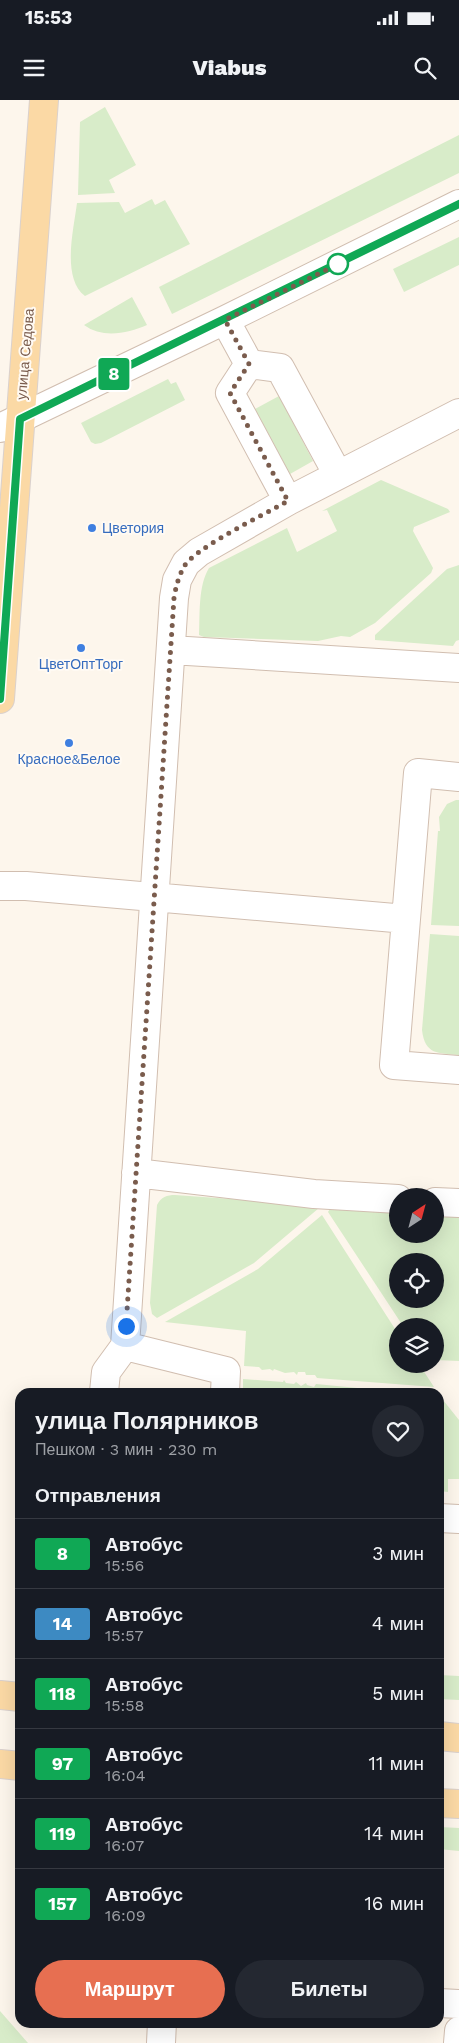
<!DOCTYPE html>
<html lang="ru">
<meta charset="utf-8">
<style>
body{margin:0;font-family:"Work Sans",sans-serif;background:#242831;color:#f1f3f6;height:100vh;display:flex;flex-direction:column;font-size:19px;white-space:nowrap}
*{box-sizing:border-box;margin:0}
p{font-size:16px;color:#9ea1a6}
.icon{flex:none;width:28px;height:28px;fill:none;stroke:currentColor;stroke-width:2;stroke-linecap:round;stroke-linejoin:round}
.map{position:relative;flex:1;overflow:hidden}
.panel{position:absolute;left:15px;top:1288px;width:429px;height:640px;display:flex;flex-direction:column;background:#171b24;border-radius:15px;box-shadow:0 5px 20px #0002}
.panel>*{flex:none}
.badge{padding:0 10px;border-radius:4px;font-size:18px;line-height:32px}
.needle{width:32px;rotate:36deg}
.fabs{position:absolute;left:389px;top:1088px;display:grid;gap:10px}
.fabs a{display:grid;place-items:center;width:55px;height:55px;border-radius:50%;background:#171b24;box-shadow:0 5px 20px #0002;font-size:25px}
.you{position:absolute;width:25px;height:25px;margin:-12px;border:4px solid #fff;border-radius:50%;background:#1a73e8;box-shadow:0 0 0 8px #1a73e833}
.map>.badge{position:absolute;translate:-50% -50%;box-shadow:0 0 0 2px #fff}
h2{padding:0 20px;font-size:19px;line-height:45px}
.round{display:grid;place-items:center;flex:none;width:52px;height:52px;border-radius:26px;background:#242831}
.overview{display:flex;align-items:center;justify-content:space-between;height:85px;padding:0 20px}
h1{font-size:24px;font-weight:800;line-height:38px}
.action{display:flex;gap:10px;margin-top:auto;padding:10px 20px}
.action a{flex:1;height:58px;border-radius:30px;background:#e76f51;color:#fff;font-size:20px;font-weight:800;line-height:58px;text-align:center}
.action a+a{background:#242831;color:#f1f3f6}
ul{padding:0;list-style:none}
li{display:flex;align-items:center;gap:15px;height:70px;padding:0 20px;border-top:1px solid #363941}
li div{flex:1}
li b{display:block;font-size:19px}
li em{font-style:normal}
li .badge{min-width:55px;font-weight:700;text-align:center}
.status{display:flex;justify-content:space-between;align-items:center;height:35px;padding:0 25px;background:#171b24;direction:ltr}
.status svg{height:14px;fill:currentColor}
header{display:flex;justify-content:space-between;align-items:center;height:65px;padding:0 20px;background:#171b24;font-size:22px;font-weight:800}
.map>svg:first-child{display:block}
.green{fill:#d8ecc9;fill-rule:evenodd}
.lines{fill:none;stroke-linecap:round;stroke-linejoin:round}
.minor-casing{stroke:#d1beb0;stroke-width:30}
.major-casing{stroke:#dad1cd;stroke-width:30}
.minor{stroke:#fff;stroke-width:28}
.major{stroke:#fbd9a5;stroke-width:28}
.line-casing{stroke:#fff;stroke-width:11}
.line{stroke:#10a855;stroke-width:8}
.walk{stroke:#7a5c4d;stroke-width:5;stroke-dasharray:0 9}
.stop-dot{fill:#fff;stroke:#10a855;stroke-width:2.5}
.shop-dot{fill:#3f7fe0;stroke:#fffaf3;stroke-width:2}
.labels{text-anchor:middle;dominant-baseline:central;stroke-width:4;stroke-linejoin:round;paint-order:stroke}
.street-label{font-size:14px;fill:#7a5c4d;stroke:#fffaf3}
.shop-label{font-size:14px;fill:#366cbe;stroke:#fffaf3}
</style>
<div class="status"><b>15:53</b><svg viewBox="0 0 49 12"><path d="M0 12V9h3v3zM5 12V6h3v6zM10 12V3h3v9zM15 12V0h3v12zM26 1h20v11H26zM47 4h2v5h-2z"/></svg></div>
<header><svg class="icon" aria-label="menu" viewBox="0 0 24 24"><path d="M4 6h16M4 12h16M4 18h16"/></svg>Viabus<svg class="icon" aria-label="search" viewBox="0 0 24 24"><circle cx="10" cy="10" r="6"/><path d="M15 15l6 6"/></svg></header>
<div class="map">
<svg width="459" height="1943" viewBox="0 0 459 1943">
<rect width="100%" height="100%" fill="#fdf6ec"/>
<path class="green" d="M 105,7 L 136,65 L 109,80 L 115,93 L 78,95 L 80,22 Z
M 459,35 L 459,73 L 172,214 L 159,187 Z
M 152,99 L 155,105 L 165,100 L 190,144 L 85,196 C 61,178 74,128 77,103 L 119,102 L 125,113 Z
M 459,137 L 459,165 L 404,192 L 393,169 Z
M 132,197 L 147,225 C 128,233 103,239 84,225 Z
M 168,279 L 171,284 L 176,282 L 185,300 L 101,343 L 95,344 L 91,342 L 81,323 Z
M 279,296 L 313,361 L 290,374 L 255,309 Z
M 381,380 L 448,409 L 450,412 L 414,427 L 413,431 L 433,468 L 431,473 L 375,523 L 350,537 L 341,536 L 318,541 L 204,537 L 199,535 C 200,514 198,486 209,468 L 287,428 L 297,452 L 337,431 L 327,410 L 322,411 Z
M 459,465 L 459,540 L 456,541 L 453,546 L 375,540 L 375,535 L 447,469 Z
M 456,700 L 459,700 L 459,826 L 431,825 L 438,731 L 440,731 L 439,717 L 447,704 Z
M 430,834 L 459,836 L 459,955 C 438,953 425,955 422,930 Z
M 175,1095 L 319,1105 L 319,1108 L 254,1163 L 157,1218 L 152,1214 L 150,1203 L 157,1105 C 161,1097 167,1095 175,1095 Z
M 331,1107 L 397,1112 L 398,1134 L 435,1134 L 435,1115 L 459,1117 L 459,1261 L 435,1260 L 435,1226 L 403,1226 L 328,1112 ZM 398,1161 L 435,1161 L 435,1199 L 398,1199 Z
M 322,1115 L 397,1232 L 398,1264 L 419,1264 L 434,1287 L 317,1278 L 315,1275 L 306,1275 L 305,1272 L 298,1272 L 297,1275 L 294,1272 L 285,1273 L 274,1269 L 273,1271 L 270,1269 L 262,1270 L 259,1267 L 244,1266 L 246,1231 L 165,1222 L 258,1169 Z
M 243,1279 L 283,1282 L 284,1280 L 286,1283 L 294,1284 L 296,1282 L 301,1286 L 306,1283 L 307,1285 L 314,1287 L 316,1284 L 399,1292 L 243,1292 Z
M 439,1295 L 459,1320 L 459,1379 L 448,1379 L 448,1392 L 439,1391 Z
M 439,1575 L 459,1576 L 459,1600 L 439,1599 Z
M 439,1727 L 459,1728 L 459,1751 L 439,1749 Z
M 0,1911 L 28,1943 L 0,1943 Z"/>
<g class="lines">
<g class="minor-casing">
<path id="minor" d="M 225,220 L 249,264 L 280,268 L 338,375
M 249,264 L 230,293 L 288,401
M 0,328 L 225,220 L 459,104
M 171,550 L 459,568
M 0,786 L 26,786 L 406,819 L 394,965 L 459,970
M 406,819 L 418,673 L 459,677
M 136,1073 L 314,1094 L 398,1099
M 435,1102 L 459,1103
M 104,1292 L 106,1272 L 125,1246
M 225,1292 L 226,1271 L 125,1246 L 174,498 L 177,480 L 186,463 L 199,452 L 288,401 L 459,313
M 439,1418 L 459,1419
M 439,1903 L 459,1904
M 161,1943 L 162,1922
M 458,1943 L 459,1931"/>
</g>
<g class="major-casing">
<path id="major" d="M 0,599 L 44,0
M 0,1595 L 20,1597
M 439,1636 L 459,1638
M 0,1664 L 20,1666
M 439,1703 L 459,1704"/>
</g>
<use href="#minor" class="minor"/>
<use href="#major" class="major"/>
</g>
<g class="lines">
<g class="line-casing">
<path id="line" d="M 0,599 L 20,319 L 459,104"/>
</g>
<use href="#line" class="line"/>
<path class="walk" d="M 126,1226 L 174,498 C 176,486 179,475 185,465 C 197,447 267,413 288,401 L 230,293 L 249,264 L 225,220 L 338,164"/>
</g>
<circle class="stop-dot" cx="338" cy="164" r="10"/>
<g class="shop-dot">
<circle cx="92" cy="428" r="5"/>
<circle cx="81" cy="548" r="5"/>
<circle cx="69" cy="643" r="5"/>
</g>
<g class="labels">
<g class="street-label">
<text transform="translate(25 254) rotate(-85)">улица Седова</text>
</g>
<g class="shop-label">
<text x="102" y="428" text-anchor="start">Цветория</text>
<text x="81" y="564">ЦветОптТорг</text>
<text x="69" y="659">Красное&amp;Белое</text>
</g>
</g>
</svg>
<div class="fabs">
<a><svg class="needle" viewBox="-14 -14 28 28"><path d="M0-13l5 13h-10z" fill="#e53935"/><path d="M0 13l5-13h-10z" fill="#9ea1a6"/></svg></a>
<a><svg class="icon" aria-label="locate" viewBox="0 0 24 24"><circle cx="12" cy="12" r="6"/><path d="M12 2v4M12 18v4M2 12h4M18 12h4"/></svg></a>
<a><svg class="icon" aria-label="layers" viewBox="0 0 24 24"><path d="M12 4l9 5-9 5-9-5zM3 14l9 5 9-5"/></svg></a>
</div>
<div class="you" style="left:126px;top:1226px"></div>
<b class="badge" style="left:114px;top:274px;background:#10a855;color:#fff">8</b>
<section class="panel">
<div class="overview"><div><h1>улица Полярников</h1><p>Пешком · 3 мин · 230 m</p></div><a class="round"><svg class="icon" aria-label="heart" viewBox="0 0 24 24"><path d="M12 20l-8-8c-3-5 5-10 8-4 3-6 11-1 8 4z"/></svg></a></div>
<h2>Отправления</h2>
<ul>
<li><span class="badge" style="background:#10a855;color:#fff">8</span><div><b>Автобус</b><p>15:56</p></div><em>3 мин</em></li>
<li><span class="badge" style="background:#3d8ac2;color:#fff">14</span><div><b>Автобус</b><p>15:57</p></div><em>4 мин</em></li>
<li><span class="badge" style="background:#10a855;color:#fff">118</span><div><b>Автобус</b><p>15:58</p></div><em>5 мин</em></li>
<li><span class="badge" style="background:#10a855;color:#fff">97</span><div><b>Автобус</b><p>16:04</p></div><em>11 мин</em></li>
<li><span class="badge" style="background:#10a855;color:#fff">119</span><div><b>Автобус</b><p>16:07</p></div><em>14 мин</em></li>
<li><span class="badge" style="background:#10a855;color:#fff">157</span><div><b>Автобус</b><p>16:09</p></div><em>16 мин</em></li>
</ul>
<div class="action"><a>Маршрут</a><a>Билеты</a></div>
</section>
</div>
